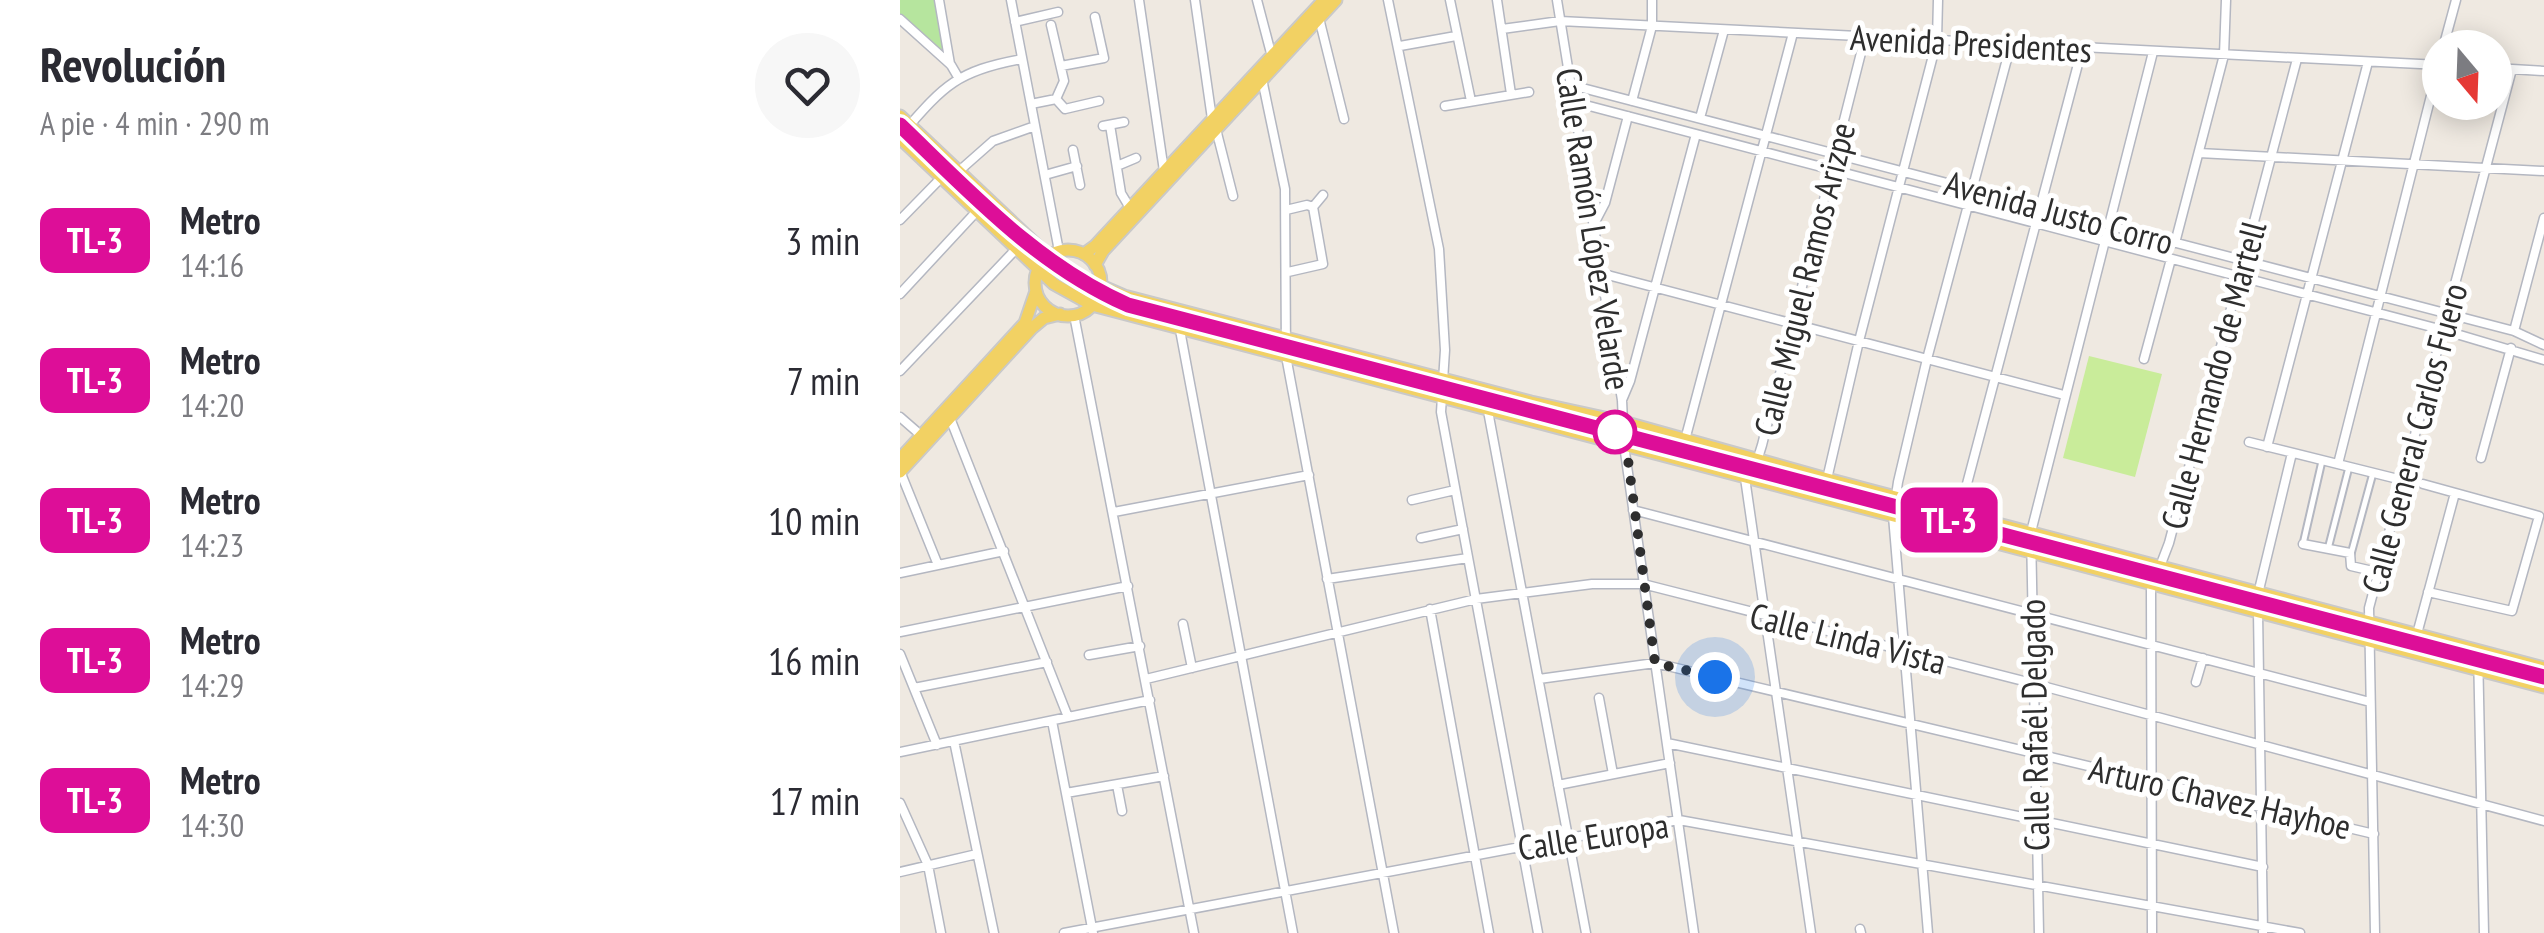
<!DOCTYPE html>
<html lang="es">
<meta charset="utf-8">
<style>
body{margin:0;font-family:"PT Sans Narrow",sans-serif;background:#f7f7f7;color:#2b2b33;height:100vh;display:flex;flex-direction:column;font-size:38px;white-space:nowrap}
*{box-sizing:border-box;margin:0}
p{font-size:32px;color:#7c7c81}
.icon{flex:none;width:55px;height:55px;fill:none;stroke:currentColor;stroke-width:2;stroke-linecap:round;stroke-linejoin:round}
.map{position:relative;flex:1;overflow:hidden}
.sheet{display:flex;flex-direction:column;background:#fff;width:900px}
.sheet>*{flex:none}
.badge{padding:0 20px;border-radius:15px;font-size:35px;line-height:65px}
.needle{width:65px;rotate:161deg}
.controls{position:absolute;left:1522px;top:30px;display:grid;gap:20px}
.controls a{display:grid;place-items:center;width:90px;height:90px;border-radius:50%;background:#fff;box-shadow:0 5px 25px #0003;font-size:50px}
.you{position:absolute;width:50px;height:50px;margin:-25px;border:8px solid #fff;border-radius:50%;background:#1a73e8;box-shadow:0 0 0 15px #1a73e833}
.map>.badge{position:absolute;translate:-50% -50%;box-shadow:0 0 0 5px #fff}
.round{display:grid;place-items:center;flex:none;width:105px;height:105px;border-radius:52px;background:#f7f7f7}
.headline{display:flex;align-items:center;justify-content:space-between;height:170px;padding:0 40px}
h1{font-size:48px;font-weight:600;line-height:75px}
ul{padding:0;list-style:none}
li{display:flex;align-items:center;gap:30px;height:140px;padding:0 40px}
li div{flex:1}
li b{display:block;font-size:38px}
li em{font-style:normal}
li .badge{min-width:110px;font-weight:700;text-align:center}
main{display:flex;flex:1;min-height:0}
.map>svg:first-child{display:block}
.green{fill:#b6e59e}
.pitch{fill:#c9ec9a}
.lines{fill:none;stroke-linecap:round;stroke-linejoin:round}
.pedestrian-casing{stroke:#b4b7c1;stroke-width:9}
.minor-casing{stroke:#b4b7c1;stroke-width:11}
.primary-casing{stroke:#c9c9c9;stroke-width:15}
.pedestrian{stroke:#fff;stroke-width:5}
.minor{stroke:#fff;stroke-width:8}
.primary{stroke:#f2d163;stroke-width:11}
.rail-casing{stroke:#a3a6b8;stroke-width:6}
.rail{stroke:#fff;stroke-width:2.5;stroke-dasharray:8;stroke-linecap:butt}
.line-casing{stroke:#fff;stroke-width:22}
.line{stroke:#dd0e98;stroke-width:15}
.walk{stroke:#2e2e2e;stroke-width:10;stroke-dasharray:0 18}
.stop-dot{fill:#fff;stroke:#dd0e98;stroke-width:5}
.labels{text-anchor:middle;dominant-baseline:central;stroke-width:10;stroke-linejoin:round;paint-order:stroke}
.street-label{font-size:35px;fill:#2e2e2e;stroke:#fff}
</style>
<main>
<section class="sheet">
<div class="headline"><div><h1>Revolución</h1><p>A pie · 4 min · 290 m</p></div><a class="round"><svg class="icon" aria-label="heart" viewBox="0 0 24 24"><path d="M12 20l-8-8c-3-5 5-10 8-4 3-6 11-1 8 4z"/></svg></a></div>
<ul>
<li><span class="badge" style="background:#dd0e98;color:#fff">TL-3</span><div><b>Metro</b><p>14:16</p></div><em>3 min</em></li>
<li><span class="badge" style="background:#dd0e98;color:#fff">TL-3</span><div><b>Metro</b><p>14:20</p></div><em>7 min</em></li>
<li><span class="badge" style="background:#dd0e98;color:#fff">TL-3</span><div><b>Metro</b><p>14:23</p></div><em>10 min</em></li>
<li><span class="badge" style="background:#dd0e98;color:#fff">TL-3</span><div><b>Metro</b><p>14:29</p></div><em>16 min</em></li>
<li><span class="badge" style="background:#dd0e98;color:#fff">TL-3</span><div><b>Metro</b><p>14:30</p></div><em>17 min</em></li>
</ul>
</section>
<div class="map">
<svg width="1644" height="933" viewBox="0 0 1644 933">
<rect width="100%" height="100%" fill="#efe9e1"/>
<path class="green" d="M 0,0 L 38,0 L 51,65 L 0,17 Z"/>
<path class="pitch" d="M 1189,356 L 1262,374 L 1235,477 L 1163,458 Z"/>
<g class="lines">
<g class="pedestrian-casing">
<path id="pedestrian" d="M 1403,544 L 1422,461
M 1428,549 L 1449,467
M 1451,554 L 1473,473"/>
</g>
<g class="minor-casing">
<path id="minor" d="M 39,0 L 50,64
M 111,0 L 159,251
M 239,0 L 264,171
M 295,0 L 312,119
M 357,0 L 372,57
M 488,0 L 539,249 L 545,350 L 541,412 L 638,933
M 550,0 L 571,101
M 597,0 L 611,94
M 657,0 L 722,400 L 724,445 L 794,933
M 419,18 L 444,119
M 0,19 L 51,65 L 58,77
M 115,22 L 158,12
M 151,25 L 164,81 L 156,99 L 165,109 L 199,101
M 602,29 L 660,21 L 1540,65
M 500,46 L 556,36
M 1543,48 L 1556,0
M 161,66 L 204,58 L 195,17
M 1595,68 L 1644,71
M 362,79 L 385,189 L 386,356 L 494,933
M 671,85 L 1614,331 L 1644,345
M 732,101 L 752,26 L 752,0
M 674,102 L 1543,330 L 1644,360
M 131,104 L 156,99
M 545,106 L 629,92
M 800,118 L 824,30
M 210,125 L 221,193 L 230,208
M 203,126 L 224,122
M 316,129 L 333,196
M 0,136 C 43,87 55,71 122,59
M 173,150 L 180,185
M 1299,153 L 1644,171
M 217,166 L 236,158
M 59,171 L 93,141 L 135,126
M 145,175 L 177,166
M 413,207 L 423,195
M 386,210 L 407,205 L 413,207
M 0,220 L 42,177
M 693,226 L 705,203 L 728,116
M 1275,243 L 1324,55 L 1326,0
M 388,272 L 423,264 L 413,207
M 700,273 L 1164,395
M 0,294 L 77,211
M 174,315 L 294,933
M 280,330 L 393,933
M 1614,331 L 1644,218
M 1244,359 L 1271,259
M 0,371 L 117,248
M 722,400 L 730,381 L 796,134
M 588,411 L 686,933
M 0,417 L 23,437
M 50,418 L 168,717
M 785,440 L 893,33
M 1349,442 L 1502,480
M 1367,447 L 1468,62
M 1581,458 L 1611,348
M 1438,464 L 1539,64
M 0,471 L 38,565
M 927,479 L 959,341 L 1037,40 L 1038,0
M 1523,484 L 1639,516 L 1612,611 L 1528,592
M 512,500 L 555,490
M 733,510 L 1470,702
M 214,512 L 409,475
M 1059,514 L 1182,49
M 521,538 L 563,529
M 1403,544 L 1450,553 L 1451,566 L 1477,572
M 0,573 L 104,551
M 427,579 L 568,558
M 1358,594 L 1392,453
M 530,609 L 589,933
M 1358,612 L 1363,933
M 283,624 L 292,668
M 0,632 L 228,586
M 1517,634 L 1555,493
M 1578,650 L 1584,933
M 0,654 L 37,745
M 189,655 L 240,646
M 246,679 L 576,599 L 692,584 L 743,584 L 1135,684 L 1644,821
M 639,679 L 755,663 L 1474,834
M 1296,682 L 1303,658
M 14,688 L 147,662
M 699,698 L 713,774
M 152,721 L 193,933
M 54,741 L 94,933
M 767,743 L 1363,867
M 0,752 L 250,700
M 217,785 L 222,811
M 658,785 L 770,763
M 166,793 L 264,776
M 0,803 L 28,865 L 41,933
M 0,872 L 77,854
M 960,929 L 961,933
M 164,933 L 668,838 L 779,820 L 1400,933
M 911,933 L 845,478 L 857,461 L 862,445 L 965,37
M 1028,933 L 993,516 L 998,482 L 1027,359 L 1111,44
M 1139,933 L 1131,532 L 1253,52
M 1252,933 L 1251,590 L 1269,543 L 1397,59
M 1475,933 L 1469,608 L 1612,69"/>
</g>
<g class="primary-casing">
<path id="primary" d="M 0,116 L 148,256 L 180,277 L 224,296 L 631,402 L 723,422 L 927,479 L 1644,668
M 0,138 L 154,284 L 192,305 L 1644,687
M135 283a33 33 0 1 1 66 0a33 33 0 1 1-66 0Z
M 184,254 L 195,246 L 424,0
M 195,265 L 203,251 L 436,0
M 0,459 L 125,323 L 136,291
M 0,472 L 132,328 L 144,318 L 160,314"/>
</g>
<use href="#pedestrian" class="pedestrian"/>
<use href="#minor" class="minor"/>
<use href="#primary" class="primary"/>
<g class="rail-casing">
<path id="rail" d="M 0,125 C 72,193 136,264 228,305 L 1644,677"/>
</g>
<use href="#rail" class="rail"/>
</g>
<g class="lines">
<g class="line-casing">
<path id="line" d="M 0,125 C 71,193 137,265 228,305 L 1644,677"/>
</g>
<use href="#line" class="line"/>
<path class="walk" d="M 715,432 L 723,422 L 755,663 L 815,677"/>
</g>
<circle class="stop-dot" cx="715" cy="432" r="20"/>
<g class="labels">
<g class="street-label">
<text transform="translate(1071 43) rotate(3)">Avenida Presidentes</text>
<text transform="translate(1159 212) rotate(15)">Avenida Justo Corro</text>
<text transform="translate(694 229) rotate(81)">Calle Ramón López Velarde</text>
<text transform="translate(904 279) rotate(-76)">Calle Miguel Ramos Arizpe</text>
<text transform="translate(1313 375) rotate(-75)">Calle Hernando de Martell</text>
<text transform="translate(1514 438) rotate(-75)">Calle General Carlos Fuero</text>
<text transform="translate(948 638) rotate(14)">Calle Linda Vista</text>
<text transform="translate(1134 725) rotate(-91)">Calle Rafaél Delgado</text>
<text transform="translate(1320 797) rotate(13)">Arturo Chavez Hayhoe</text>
<text transform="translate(693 836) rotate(-9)">Calle Europa</text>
</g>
</g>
</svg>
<div class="controls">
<a><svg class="needle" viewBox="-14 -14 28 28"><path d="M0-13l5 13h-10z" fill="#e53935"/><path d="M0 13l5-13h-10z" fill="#7c7c81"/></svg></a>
</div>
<div class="you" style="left:815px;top:677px"></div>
<b class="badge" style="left:1049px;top:520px;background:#dd0e98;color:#fff">TL-3</b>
</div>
</main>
